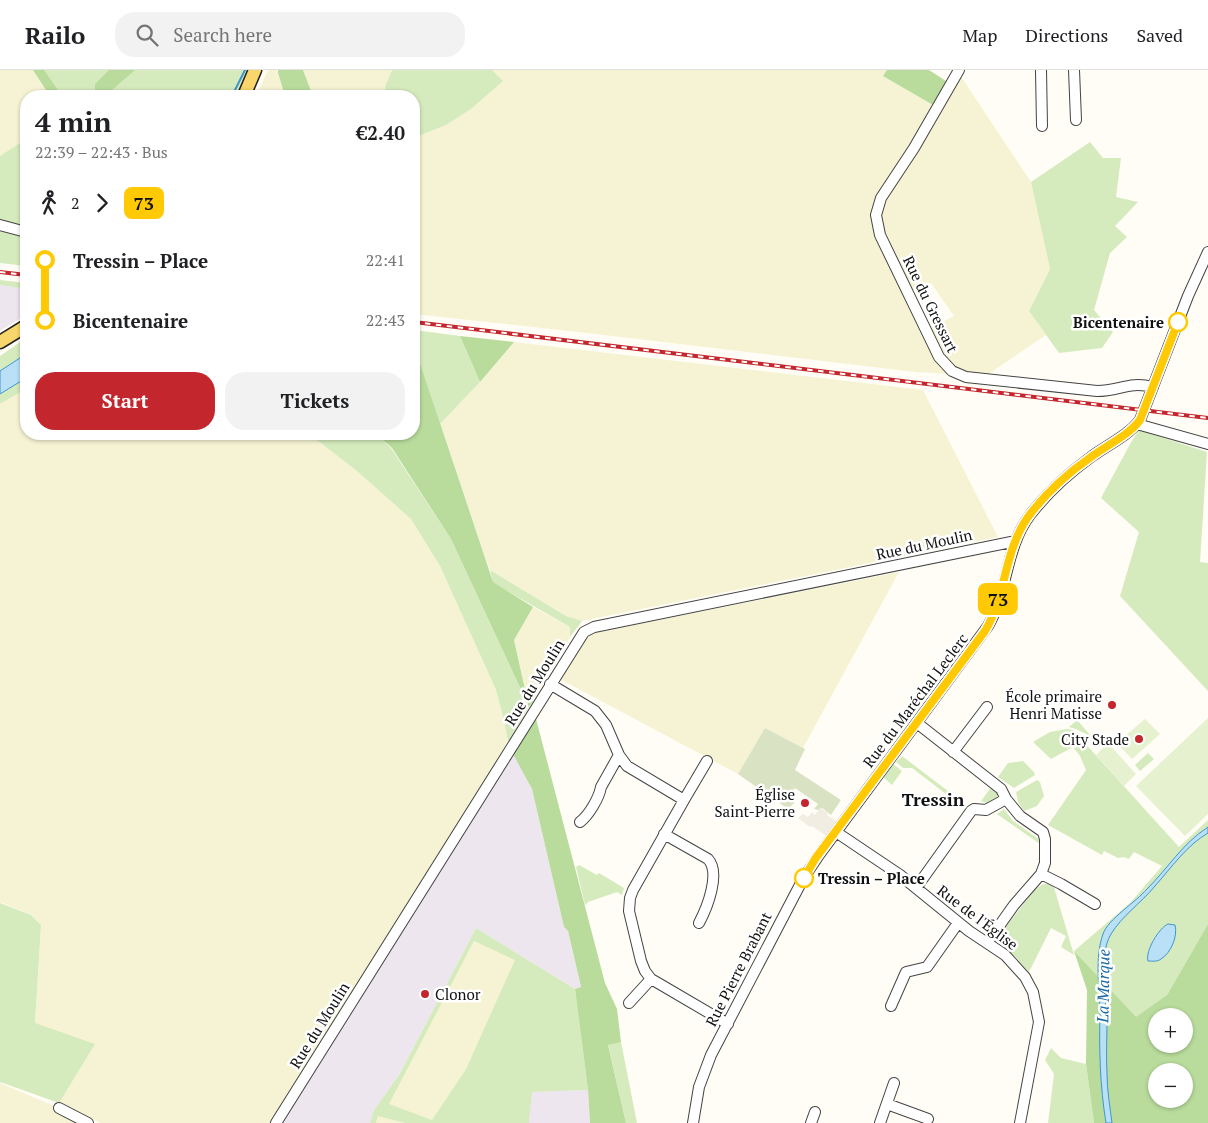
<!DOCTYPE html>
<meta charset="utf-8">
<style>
body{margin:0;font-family:"PT Serif",serif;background:#f2f2f2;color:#202124;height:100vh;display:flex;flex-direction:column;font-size:19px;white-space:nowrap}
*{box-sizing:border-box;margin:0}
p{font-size:16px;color:#757577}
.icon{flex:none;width:28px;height:28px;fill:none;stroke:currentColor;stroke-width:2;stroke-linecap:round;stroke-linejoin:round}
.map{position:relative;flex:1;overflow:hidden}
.sheet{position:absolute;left:20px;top:20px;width:400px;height:350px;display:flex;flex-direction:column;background:#fff;border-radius:20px;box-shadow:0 1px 4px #0004}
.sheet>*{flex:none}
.badge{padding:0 10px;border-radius:8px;font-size:18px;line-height:32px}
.fabs{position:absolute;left:1148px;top:938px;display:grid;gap:10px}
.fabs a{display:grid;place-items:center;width:45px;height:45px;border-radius:50%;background:#fff;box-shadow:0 1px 4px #0004;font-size:25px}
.map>.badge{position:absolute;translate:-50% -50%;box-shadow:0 0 0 2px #fff}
.legs{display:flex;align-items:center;gap:8px;height:55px;padding:0 15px;font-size:16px}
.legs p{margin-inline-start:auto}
.summary{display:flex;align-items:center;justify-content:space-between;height:85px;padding:0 15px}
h1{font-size:28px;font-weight:800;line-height:38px}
.primary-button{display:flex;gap:10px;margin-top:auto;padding:10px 15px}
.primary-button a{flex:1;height:58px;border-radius:20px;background:#c4262e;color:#fff;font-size:20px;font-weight:800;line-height:58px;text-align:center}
.primary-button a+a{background:#f2f2f2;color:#202124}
ul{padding:0 15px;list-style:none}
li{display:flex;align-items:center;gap:18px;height:60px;font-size:19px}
li i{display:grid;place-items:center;width:8px;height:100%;margin:0 6px;background:currentColor}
li i::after{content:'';width:12px;height:12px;margin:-6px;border:4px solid;border-radius:50%;background:#fff}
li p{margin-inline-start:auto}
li:first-child i{background:linear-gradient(#0000 50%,currentColor 0)}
li:last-child i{background:linear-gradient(currentColor 50%,#0000 0)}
header{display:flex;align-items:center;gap:30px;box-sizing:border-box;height:70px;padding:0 25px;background:#fff;border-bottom:1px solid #e0e0e0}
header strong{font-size:24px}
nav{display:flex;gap:28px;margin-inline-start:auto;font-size:18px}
.search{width:350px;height:45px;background:#f2f2f2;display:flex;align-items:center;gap:12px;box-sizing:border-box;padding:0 18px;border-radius:20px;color:#757577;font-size:19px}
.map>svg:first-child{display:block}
.industrial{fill:#eee6ef}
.farmland{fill:#f6f3d4;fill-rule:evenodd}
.green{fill:#d5ebbd;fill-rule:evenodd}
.forest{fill:#b9dc9c;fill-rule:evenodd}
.cemetery{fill:#d9e3c4}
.pitch{fill:#e6f2cf}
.plaza{fill:#f1ede2}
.water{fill:#b9e0f7;stroke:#3f96cf}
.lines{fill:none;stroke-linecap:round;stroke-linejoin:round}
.stream{stroke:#3f96cf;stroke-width:2}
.minor-casing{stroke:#444;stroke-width:12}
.major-casing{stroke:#222;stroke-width:15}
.minor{stroke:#fff;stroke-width:10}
.major{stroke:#f9d66b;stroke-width:12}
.rail-casing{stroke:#c4262e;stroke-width:4}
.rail{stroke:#fff;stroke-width:2;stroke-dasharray:5.5;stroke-linecap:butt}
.line-1-casing{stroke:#fff;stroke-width:11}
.line-1{stroke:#ffc904;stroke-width:8}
.stop-1-dot{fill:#fff;stroke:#ffc904;stroke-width:2.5}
.poi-dot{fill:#c4262e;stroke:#fff;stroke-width:2}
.labels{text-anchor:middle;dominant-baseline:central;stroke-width:5;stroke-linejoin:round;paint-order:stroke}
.street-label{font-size:15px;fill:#111;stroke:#fff}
.stop-label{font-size:15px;font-weight:bold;fill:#111;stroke:#fff;text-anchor:end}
.poi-label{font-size:15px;fill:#111;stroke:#fff;text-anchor:end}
.water-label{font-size:16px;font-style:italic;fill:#1768a6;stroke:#fff}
.quarter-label{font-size:18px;font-weight:bold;fill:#111;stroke:#fff}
</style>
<header>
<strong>Railo</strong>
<div class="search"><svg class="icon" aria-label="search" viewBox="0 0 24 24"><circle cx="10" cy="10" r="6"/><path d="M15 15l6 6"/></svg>Search here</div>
<nav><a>Map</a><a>Directions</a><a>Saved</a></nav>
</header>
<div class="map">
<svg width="1208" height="1053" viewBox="0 0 1208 1053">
<rect width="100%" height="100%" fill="#fffdf5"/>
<path class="industrial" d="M 0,215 L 26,219 L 26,245 L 0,261 Z
M 508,672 L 532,719 L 564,857 L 568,861 L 581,918 L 575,919 L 476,858 L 399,1005 L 374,1040 L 370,1053 L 270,1053 L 435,793 Z
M 588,1020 L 590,1053 L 529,1053 L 531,1022 Z"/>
<path class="farmland" d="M 0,0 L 33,0 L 50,26 L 26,26 L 26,69 L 0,86 Z
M 268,0 L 277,0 L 285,26 L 256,26 Z
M 303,0 L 392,0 L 385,16 L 386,26 L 313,26 Z
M 492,0 L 887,0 L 884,6 L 933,35 L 960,5 L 1031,112 L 1050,199 L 1029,241 L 1046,265 L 984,307 L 971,305 L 915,302 L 587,263 L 414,244 L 414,68 L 446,55 L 471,39 L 502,11 ZM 931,213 L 954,246 L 929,259 L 910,221 Z
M 514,272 L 923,320 L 998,467 L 582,551 L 566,546 L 490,500 L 478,471 L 440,354 L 480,312 Z
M 26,319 L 26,364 L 309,364 L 357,401 L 411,449 L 440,496 L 496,620 L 504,650 L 508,672 L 435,793 L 270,1053 L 100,1053 L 59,1033 L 94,974 L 35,954 L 41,855 L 31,845 L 0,832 L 0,334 Z
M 899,502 L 803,678 L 765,658 L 738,704 L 558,608 L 584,568 L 593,563 Z
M 533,537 L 570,557 L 570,567 L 533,631 L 526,624 L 514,570 Z
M 474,871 L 516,889 L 466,999 L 432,1050 L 388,1034 Z
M 0,1013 L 59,1038 L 88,1053 L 0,1053 Z
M 378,1045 L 405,1053 L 376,1053 Z"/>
<path class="green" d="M 33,0 L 249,0 L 237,26 L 50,26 Z
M 392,0 L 492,0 L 503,11 L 471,39 L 446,55 L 414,68 L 414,26 L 386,26 L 385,16 Z
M 26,69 L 26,196 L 0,193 L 0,86 Z
M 1090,72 L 1103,88 L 1121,88 L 1116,127 L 1138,132 L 1115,156 L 1127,167 L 1110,183 L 1094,240 L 1113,262 L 1102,278 L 1059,283 L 1029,241 L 1050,199 L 1031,112 Z
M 0,210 L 26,213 L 26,219 L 0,215 Z
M 414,260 L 460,266 L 480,312 L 440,354 L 414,275 Z
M 26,268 L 26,319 L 0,334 L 0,286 Z
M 1139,360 L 1207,382 L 1200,492 L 1208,493 L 1208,621 L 1120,526 L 1139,462 L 1101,428 L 1130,374 Z
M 309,364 L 376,364 L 391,378 L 451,469 L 529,637 L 508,672 L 504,650 L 496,620 L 440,496 L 411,449 L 357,401 Z
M 490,500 L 566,546 L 582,551 L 570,567 L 570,557 L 493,513 Z
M 1076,651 L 1078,651 L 1092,667 L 1076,659 L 1069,657 Z
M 1067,659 L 1073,660 L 1179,777 L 1208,750 L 1208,854 L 1167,925 L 1136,948 L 1074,881 L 1130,833 L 1162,796 L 1134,782 L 1129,789 L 1124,787 L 1118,788 L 1104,781 L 1102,785 L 1048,755 L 1086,700 L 1080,686 L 1073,677 L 1051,689 L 1033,672 L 1050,662 Z
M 1148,683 L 1154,689 L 1140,701 L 1135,695 Z
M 902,686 L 965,734 L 963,737 L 912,698 L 903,698 L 896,692 Z
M 1023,691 L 1034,702 L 1035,705 L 1014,718 L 998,707 L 1008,693 Z
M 892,693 L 902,701 L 892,715 L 882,706 Z
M 1037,710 L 1040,712 L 1044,726 L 1037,736 L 1024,741 L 1018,732 L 1016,722 Z
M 992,716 L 999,721 L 997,727 L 986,733 L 981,731 Z
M 1004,739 L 1013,751 L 1040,770 L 1040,774 L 997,744 Z
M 579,795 L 597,805 L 599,803 L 624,818 L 622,825 L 617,822 L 588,832 L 585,835 L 576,797 Z
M 1044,814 L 1053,814 L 1074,885 L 1061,877 L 1066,866 L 1051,858 L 1029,902 L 1016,888 L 1000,874 L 998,867 L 1036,818 Z
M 0,833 L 31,845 L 41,855 L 35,953 L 95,974 L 59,1033 L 0,1012 Z
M 476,858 L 575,919 L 588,1020 L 532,1022 L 529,1053 L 405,1053 L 378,1046 L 376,1053 L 370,1053 L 374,1040 L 399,1005 ZM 474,871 L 515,890 L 466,999 L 432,1050 L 389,1034 Z
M 621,972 L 637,1053 L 626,1053 L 608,974 Z
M 1051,978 L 1061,988 L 1086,994 L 1094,1053 L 1048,1053 L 1054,1004 L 1045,990 Z"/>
<path class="forest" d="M 33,0 L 44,0 L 62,26 L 50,26 Z
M 109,0 L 135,0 L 105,26 L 95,26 L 95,14 Z
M 278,0 L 303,0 L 313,26 L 285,26 L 278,3 Z
M 887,0 L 929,0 L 946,11 L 933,35 L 883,6 Z
M 460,266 L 514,272 L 480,312 Z
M 414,275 L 493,512 L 533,537 L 514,570 L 526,624 L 533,631 L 529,637 L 451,469 L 392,378 L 376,364 L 414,364 Z
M 535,645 L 605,913 L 617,939 L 621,972 L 608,975 L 626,1053 L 590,1053 L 588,1020 L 575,919 L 581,917 L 568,861 L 564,857 L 532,719 L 513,684 Z
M 1208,854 L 1208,1053 L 1094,1053 L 1086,994 L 1087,920 L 1074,881 L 1136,947 L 1167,925 ZM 1156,946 L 1184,946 L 1184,974 L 1156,974 ZM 1156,1001 L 1184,1001 L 1184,1029 L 1156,1029 Z"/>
<path class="cemetery" d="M 765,658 L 805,679 L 795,700 L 841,730 L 831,745 L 822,738 L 818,740 L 814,739 L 818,734 L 795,718 L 790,726 L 795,732 L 788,739 L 738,704 Z"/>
<path class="pitch" d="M 1208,648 L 1208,744 L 1185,766 L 1136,716 Z
M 1145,649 L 1160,664 L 1132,689 L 1117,673 Z
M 1108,673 L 1136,704 L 1124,716 L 1096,685 Z"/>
<path class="plaza" d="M 820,738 L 828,743 L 827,745 L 836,751 L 840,758 L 831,769 L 812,756 L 810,757 L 798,748 L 803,744 L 808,747 L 812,742 L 815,745 Z"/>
<path class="water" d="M 26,284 L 26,308 L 0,324 L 0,301 Z
M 1208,757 L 1208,763 C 1187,775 1171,798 1155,816 C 1141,833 1122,846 1111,864 C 1098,886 1106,926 1107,951 C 1107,968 1106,986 1107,1004 C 1107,1020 1110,1037 1112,1053 L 1106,1053 C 1100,1016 1099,980 1100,944 C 1100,917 1094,890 1103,864 C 1108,849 1136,832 1147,819 C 1169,797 1182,774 1208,757 Z
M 1168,854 L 1175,855 C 1178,866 1171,883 1161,889 C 1157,892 1153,891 1148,891 C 1145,881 1159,858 1168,854 Z"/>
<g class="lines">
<path class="stream" d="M 232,26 L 245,0"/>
<g class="minor-casing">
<path id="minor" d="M 959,0 L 914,78 L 881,128 L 876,145 L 880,165 L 939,287 L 952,301 L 966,307 L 1097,321 C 1120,321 1128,311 1153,317
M 1041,0 L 1042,56
M 1074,0 L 1076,50
M 0,155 L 26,162
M 1137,354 L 1208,374
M 550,614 L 595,641 L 606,655 L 619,685 L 627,696 L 684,730 L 633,820 L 630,828 L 629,841 L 641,891 L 645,901 L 651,909 L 658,913 L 728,954
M 917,653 L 1001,719 L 1006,729 L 1020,746 L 1043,762 L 1045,769 L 1045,793 L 1041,804 L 1014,835 L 987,873
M 953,682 L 987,637
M 684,730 L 707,691
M 580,752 C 589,745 599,728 601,717 L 619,685
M 836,762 L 900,805 L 969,861 L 1005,885 L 1025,907 L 1033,922 L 1039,952 L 1020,1053
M 664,764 L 708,789 C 721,803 707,838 699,853
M 1041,804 L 1061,814 L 1095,834
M 916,818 L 971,741 L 974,739 L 986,740 L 1006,729
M 629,933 L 651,909
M 891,936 L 906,902 L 927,897 L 958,853
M 887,1034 L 928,1049
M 59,1038 L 88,1053
M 276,1053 L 584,562 L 594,557 L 1016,471
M 693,1053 L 699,1017 L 711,985 L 803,809 L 819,785 L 988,556 C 1008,522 1005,478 1030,445 C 1047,423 1069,403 1091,387 C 1107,375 1128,366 1140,350 L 1188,226 L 1208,182
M 811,1053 L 815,1042
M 880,1053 L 894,1013"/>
</g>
<g class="major-casing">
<path id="major" d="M 244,26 L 255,0
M 0,272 L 26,256"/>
</g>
<use href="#minor" class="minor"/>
<use href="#major" class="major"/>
<g class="rail-casing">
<path id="rail" d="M 0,202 L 26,205
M 414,252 L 1208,348"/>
</g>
<use href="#rail" class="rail"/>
</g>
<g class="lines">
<g class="line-1-casing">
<path id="line-1" d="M 804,808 L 815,789 L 985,561 C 1006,526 1004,481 1028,447 C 1045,424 1068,403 1091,387 C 1107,375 1128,366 1140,350 L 1178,252"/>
</g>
<use href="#line-1" class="line-1"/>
</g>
<g class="stop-1-dot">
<circle cx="1178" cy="252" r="9"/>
<circle cx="804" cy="808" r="9"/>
</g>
<g class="poi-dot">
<circle cx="1112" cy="635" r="5"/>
<circle cx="1139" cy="669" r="5"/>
<circle cx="805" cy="733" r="5"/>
<circle cx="425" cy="924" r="5"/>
</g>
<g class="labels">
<g class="street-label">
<text transform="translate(931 234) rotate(64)">Rue du Gressart</text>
<text transform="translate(924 474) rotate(-12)">Rue du Moulin</text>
<text transform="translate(534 612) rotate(-58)">Rue du Moulin</text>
<text transform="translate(915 630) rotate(-53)">Rue du Maréchal Leclerc</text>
<text transform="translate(978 847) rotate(37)">Rue de l'Église</text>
<text transform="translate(738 899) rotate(-63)">Rue Pierre Brabant</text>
<text transform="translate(319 955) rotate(-58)">Rue du Moulin</text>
</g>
<g class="stop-label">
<text x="1164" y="252">Bicentenaire</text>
<text x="818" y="808" text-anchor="start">Tressin – Place</text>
</g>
<g class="poi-label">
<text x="1102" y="626">École primaire<tspan x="1102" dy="17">Henri Matisse</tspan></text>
<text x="1129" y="669">City Stade</text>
<text x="795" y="724">Église<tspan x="795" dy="17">Saint-Pierre</tspan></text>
<text x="435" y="924" text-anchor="start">Clonor</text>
</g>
<g class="water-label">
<text transform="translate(1103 916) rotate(-89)">La Marque</text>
</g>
<g class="quarter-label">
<text x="933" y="729">Tressin</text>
</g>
</g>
</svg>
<div class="fabs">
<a>+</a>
<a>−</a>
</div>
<b class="badge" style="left:998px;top:529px;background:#ffc904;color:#111">73</b>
<section class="sheet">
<div class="summary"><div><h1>4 min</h1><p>22:39 – 22:43 · Bus</p></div><b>€2.40</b></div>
<div class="legs"><svg class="icon" aria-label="walk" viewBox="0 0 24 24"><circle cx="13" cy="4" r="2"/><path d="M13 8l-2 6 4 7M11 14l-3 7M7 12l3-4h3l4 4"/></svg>2<svg class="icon" aria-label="forward" viewBox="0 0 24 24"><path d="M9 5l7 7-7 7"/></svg><b class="badge" style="background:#ffc904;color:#111">73</b></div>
<ul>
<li><i style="color:#ffc904"></i><b>Tressin – Place</b><p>22:41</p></li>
<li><i style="color:#ffc904"></i><b>Bicentenaire</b><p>22:43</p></li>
</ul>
<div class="primary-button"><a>Start</a><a>Tickets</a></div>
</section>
</div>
